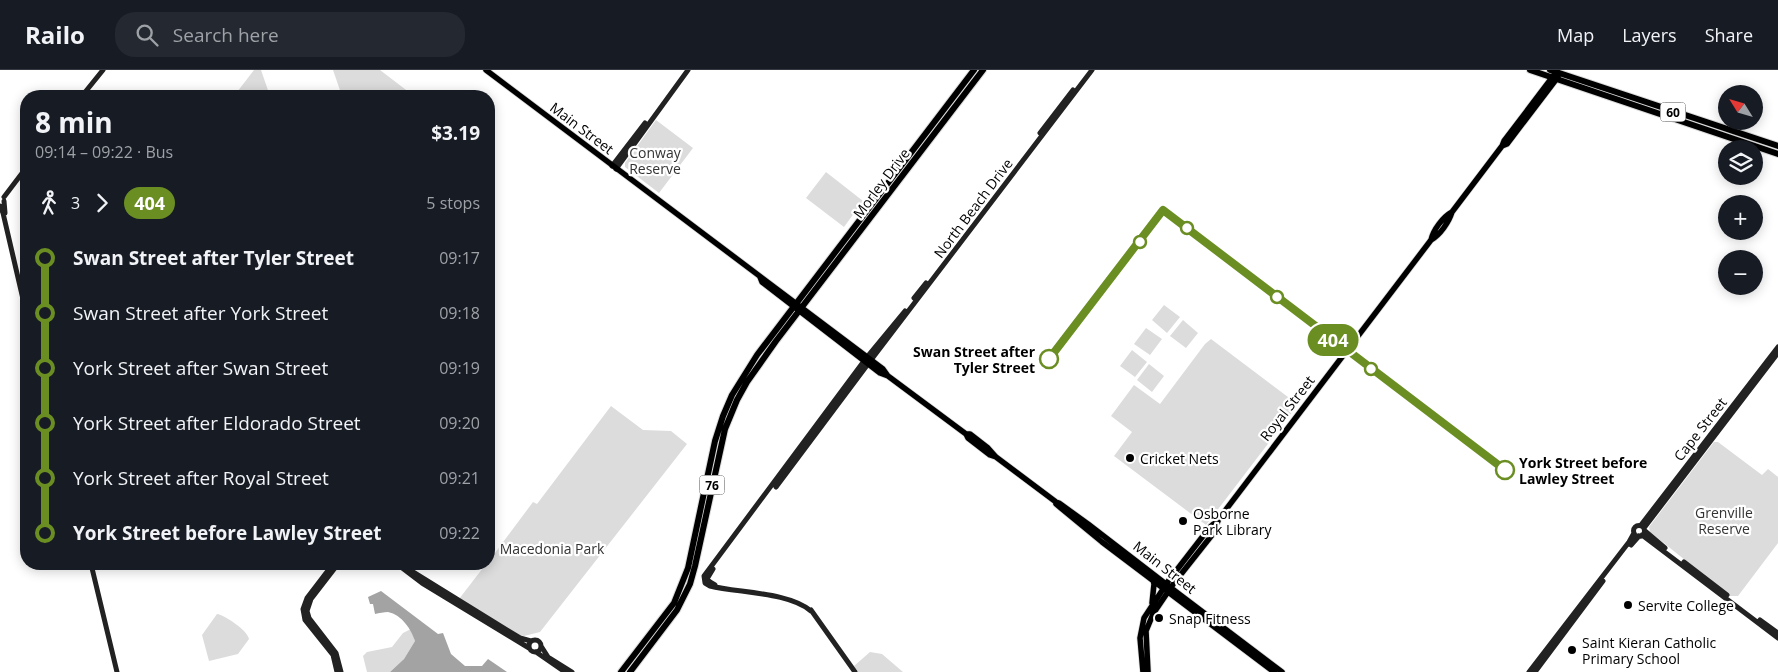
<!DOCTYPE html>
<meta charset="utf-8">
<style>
body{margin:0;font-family:"Open Sans",sans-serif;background:#242831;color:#f1f3f6;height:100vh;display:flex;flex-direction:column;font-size:19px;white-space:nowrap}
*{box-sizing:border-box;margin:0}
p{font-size:16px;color:#9ea1a6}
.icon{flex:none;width:28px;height:28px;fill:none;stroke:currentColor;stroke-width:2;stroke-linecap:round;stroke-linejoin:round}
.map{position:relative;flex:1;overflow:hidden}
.sheet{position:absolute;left:20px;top:20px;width:475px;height:480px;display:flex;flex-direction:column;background:#171b24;border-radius:20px;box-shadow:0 2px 12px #0003}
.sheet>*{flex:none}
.badge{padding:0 10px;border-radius:16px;font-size:18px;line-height:32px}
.needle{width:32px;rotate:307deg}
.tools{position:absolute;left:1718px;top:15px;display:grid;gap:10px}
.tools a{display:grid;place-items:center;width:45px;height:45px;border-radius:50%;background:#171b24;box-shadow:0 2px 12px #0003;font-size:25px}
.map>.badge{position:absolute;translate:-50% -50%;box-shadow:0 0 0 2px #fff}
.legs{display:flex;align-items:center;gap:8px;height:55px;padding:0 15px;font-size:16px}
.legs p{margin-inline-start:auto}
.overview{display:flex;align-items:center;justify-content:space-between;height:85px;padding:0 15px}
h1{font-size:28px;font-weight:700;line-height:38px}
ul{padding:0 15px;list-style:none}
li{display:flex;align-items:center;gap:18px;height:55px;font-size:19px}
li i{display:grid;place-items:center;width:8px;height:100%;margin:0 6px;background:currentColor}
li i::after{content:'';width:12px;height:12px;margin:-6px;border:4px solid;border-radius:50%;background:#171b24}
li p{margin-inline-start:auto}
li:first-child i{background:linear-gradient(#0000 50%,currentColor 0)}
li:last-child i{background:linear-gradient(currentColor 50%,#0000 0)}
header{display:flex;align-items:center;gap:30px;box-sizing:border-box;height:70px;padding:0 25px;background:#171b24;border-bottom:1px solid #363941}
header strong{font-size:24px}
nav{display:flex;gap:28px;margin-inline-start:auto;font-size:18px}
.search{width:350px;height:45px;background:#242831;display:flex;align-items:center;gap:12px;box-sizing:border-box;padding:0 18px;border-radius:20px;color:#9ea1a6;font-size:19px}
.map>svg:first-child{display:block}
.green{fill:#dcdcdc}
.water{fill:#a3a3a3}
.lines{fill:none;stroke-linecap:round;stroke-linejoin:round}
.primary-casing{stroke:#dbdbdb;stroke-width:7}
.highway-casing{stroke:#dbdbdb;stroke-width:8}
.secondary{stroke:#222;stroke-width:5}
.primary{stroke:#000;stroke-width:5.5}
.highway{stroke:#000;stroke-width:6}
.line-1-casing{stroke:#fff;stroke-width:11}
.line-1{stroke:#6b8e23;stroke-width:8}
.stop-1-dot{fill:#fff;stroke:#6b8e23;stroke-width:2.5}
.poi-dot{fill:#000;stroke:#fff;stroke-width:2}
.labels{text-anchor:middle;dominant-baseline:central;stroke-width:4.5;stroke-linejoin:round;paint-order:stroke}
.shield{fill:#fff;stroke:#4c4c4c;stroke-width:1}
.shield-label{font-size:12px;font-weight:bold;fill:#000}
.street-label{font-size:14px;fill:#000;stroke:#fff}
.park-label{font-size:14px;fill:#333;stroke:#fff}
.stop-label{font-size:14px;font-weight:bold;fill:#000;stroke:#fff;text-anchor:end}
.poi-label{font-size:14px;fill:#000;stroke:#fff;text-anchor:start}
</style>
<header>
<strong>Railo</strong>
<div class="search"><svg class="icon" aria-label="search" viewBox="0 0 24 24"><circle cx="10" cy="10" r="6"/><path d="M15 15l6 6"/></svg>Search here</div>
<nav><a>Map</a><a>Layers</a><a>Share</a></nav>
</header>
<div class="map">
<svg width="1778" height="602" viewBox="0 0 1778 602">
<rect width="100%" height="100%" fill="#fff"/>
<path class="green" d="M 254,0 L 261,0 L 270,26 L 234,26 Z
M 333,0 L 380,0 L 414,26 L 342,26 Z
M 656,50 L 693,78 L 659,123 L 625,97 L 625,93 Z
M 826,102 L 863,131 L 844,157 L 806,128 Z
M 1164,235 L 1180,247 L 1167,263 L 1152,250 Z
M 1183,250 L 1198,263 L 1186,278 L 1170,266 Z
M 1146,258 L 1162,269 L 1150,285 L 1134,274 Z
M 1211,269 L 1296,333 L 1296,337 L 1206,455 L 1114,386 L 1132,362 L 1111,346 L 1134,315 L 1160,334 L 1205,274 Z
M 1132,280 L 1147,292 L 1135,307 L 1120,296 Z
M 1149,294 L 1164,306 L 1152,322 L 1137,310 Z
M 611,336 L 643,360 L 671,361 L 687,374 L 540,562 L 524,566 L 517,565 L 459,529 L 486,494 L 489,494 L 489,491 L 533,432 L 537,434 Z
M 1714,372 L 1718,372 L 1762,405 L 1768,399 L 1778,407 L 1778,473 L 1738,526 L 1730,526 L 1650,462 L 1649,457 Z
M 217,544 C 225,545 248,561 249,569 L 238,584 L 209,591 L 202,565 Z
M 411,559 L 415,571 L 404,589 L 390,602 L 367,602 L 363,586 L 367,582 L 392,577 L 403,563 Z
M 870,582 L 882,584 L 903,602 L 858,602 L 854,596 Z"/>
<path class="water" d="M 381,521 L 438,564 L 443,563 L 451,584 L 465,596 L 482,596 L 488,589 L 507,602 L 390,602 L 404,589 L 415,571 C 411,559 402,545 388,542 C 384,542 379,543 375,544 L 373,534 L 370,534 L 368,527 Z"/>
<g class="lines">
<g class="primary-casing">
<path id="primary" d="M 486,0 L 883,299 L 888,306
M 1502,76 L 1507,74 L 1558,7
M 1431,170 C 1440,165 1449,152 1452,142 L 1502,76 L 1504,71 L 1554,5
M 760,207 L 762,212 L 880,303 L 888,306 L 966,364 L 968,368 L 990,385 L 996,387
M 966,364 L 970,364 L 988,378 L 996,387 L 1056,432 L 1059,433 L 1088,454 L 1175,521 L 1282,602
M 1056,434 L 1102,472 L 1274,602
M 1152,533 L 1154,514 L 1153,510
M 1143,602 L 1140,568 L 1144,548 L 1169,510 L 1210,457 L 1218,450 L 1431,170 C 1433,160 1443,147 1452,142
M 1148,602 L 1146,561 L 1153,544 L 1174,513 L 1212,465 L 1218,451"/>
</g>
<g class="highway-casing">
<path id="highway" d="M 1530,0 L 1778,84
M 1550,0 L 1778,76
M 621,602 L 674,533 L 688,498 L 715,371 L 723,346 L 732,325 L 757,285 L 974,0
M 630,602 L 677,540 L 690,514 L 695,496 L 725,359 L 737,330 L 747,312 L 776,271 L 983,0"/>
</g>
<path class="secondary" d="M 82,26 L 103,0
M 1040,63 L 1073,20
M 612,96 L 645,53
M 616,99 L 688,0
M 4,127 L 26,98
M 4,131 L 5,143
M 0,136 L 3,143 L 26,242
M 914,228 L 926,213
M 867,287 L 905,241
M 871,290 L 1092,0
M 776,417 L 868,294
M 1641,455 L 1778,277
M1633.5 461a5.5 5.5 0 1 1 11 0a5.5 5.5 0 1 1-11 0Z
M 1644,458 L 1778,283
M 1645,461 L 1665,478
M 1642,465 L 1778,568
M 1631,475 L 1639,466
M 1684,492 L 1727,525
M 91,494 L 117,602
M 333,494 L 307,528 L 303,539 L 305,550 L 333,585 L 337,602
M 338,494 L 311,529 L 307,541 L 309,548 L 336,583 L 341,602
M 397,494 L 422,513 L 529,578
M 403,494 L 413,502 L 520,568 L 531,571
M 713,499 L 707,509 L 710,512 L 715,515
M 811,540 L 855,602
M 811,541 C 789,522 739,523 710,516 L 705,513 L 704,506 L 864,291
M 1760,550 L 1778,563
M529 576a6 6 0 1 1 12 0a6 6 0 1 1-12 0Z
M 541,576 L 548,587 L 572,602
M 536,582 L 565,602
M 1529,602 L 1629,472 L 1634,463
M 1535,602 L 1603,511"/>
<use href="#primary" class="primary"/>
<use href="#highway" class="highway"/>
</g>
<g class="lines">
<g class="line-1-casing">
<path id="line-1" d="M 1049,289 L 1163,140 L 1505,400"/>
</g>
<use href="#line-1" class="line-1"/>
</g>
<g class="stop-1-dot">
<circle cx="1187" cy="158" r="6"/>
<circle cx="1140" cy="172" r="6"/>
<circle cx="1277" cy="227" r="6"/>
<circle cx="1049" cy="289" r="9"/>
<circle cx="1371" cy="299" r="6"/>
<circle cx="1505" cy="400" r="9"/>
</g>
<g class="poi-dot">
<circle cx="1130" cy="388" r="5"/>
<circle cx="1183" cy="451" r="5"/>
<circle cx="1628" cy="535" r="5"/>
<circle cx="1159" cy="548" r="5"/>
<circle cx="1572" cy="580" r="5"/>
</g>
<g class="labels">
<g class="shield">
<rect x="1660.5" y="32.5" width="25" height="19" rx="4"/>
<rect x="699.5" y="405.5" width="25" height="19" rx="4"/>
</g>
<g class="shield-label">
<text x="1673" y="42">60</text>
<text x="712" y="415">76</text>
</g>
<g class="street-label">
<text transform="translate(582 58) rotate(37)">Main Street</text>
<text transform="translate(881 113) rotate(-53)">Morley Drive</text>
<text transform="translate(973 138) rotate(-53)">North Beach Drive</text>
<text transform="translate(1287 338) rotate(-52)">Royal Street</text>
<text transform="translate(1700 359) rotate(-52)">Cape Street</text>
<text transform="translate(1165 497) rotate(38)">Main Street</text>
</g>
<g class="park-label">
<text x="655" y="82">Conway<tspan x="655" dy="16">Reserve</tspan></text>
<text x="1724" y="442">Grenville<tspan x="1724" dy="16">Reserve</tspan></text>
<text x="552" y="478">Macedonia Park</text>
</g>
<g class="stop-label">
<text x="1035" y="281">Swan Street after<tspan x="1035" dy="16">Tyler Street</tspan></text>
<text x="1519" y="392" text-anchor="start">York Street before<tspan x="1519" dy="16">Lawley Street</tspan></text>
</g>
<g class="poi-label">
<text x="1140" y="388">Cricket Nets</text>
<text x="1193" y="443">Osborne<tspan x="1193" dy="16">Park Library</tspan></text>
<text x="1638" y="535">Servite College</text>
<text x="1169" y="548">Snap Fitness</text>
<text x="1582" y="572">Saint Kieran Catholic<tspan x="1582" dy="16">Primary School</tspan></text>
</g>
</g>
</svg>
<div class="tools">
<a><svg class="needle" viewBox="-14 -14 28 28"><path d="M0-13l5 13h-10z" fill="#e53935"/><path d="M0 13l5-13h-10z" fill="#9ea1a6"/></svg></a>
<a><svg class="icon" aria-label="layers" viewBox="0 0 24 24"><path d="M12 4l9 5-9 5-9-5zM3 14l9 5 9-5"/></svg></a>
<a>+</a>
<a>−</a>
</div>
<b class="badge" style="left:1333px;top:270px;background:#6b8e23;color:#fff">404</b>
<section class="sheet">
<div class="overview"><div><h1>8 min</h1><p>09:14 – 09:22 · Bus</p></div><b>$3.19</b></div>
<div class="legs"><svg class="icon" aria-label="walk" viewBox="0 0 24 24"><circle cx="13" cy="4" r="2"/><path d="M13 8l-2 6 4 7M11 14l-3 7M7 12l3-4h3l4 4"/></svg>3<svg class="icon" aria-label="forward" viewBox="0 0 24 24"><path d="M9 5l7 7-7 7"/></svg><b class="badge" style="background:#6b8e23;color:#fff">404</b><p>5 stops</p></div>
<ul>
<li><i style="color:#6b8e23"></i><b>Swan Street after Tyler Street</b><p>09:17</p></li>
<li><i style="color:#6b8e23"></i><span>Swan Street after York Street</span><p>09:18</p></li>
<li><i style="color:#6b8e23"></i><span>York Street after Swan Street</span><p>09:19</p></li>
<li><i style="color:#6b8e23"></i><span>York Street after Eldorado Street</span><p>09:20</p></li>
<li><i style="color:#6b8e23"></i><span>York Street after Royal Street</span><p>09:21</p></li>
<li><i style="color:#6b8e23"></i><b>York Street before Lawley Street</b><p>09:22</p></li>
</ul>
</section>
</div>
